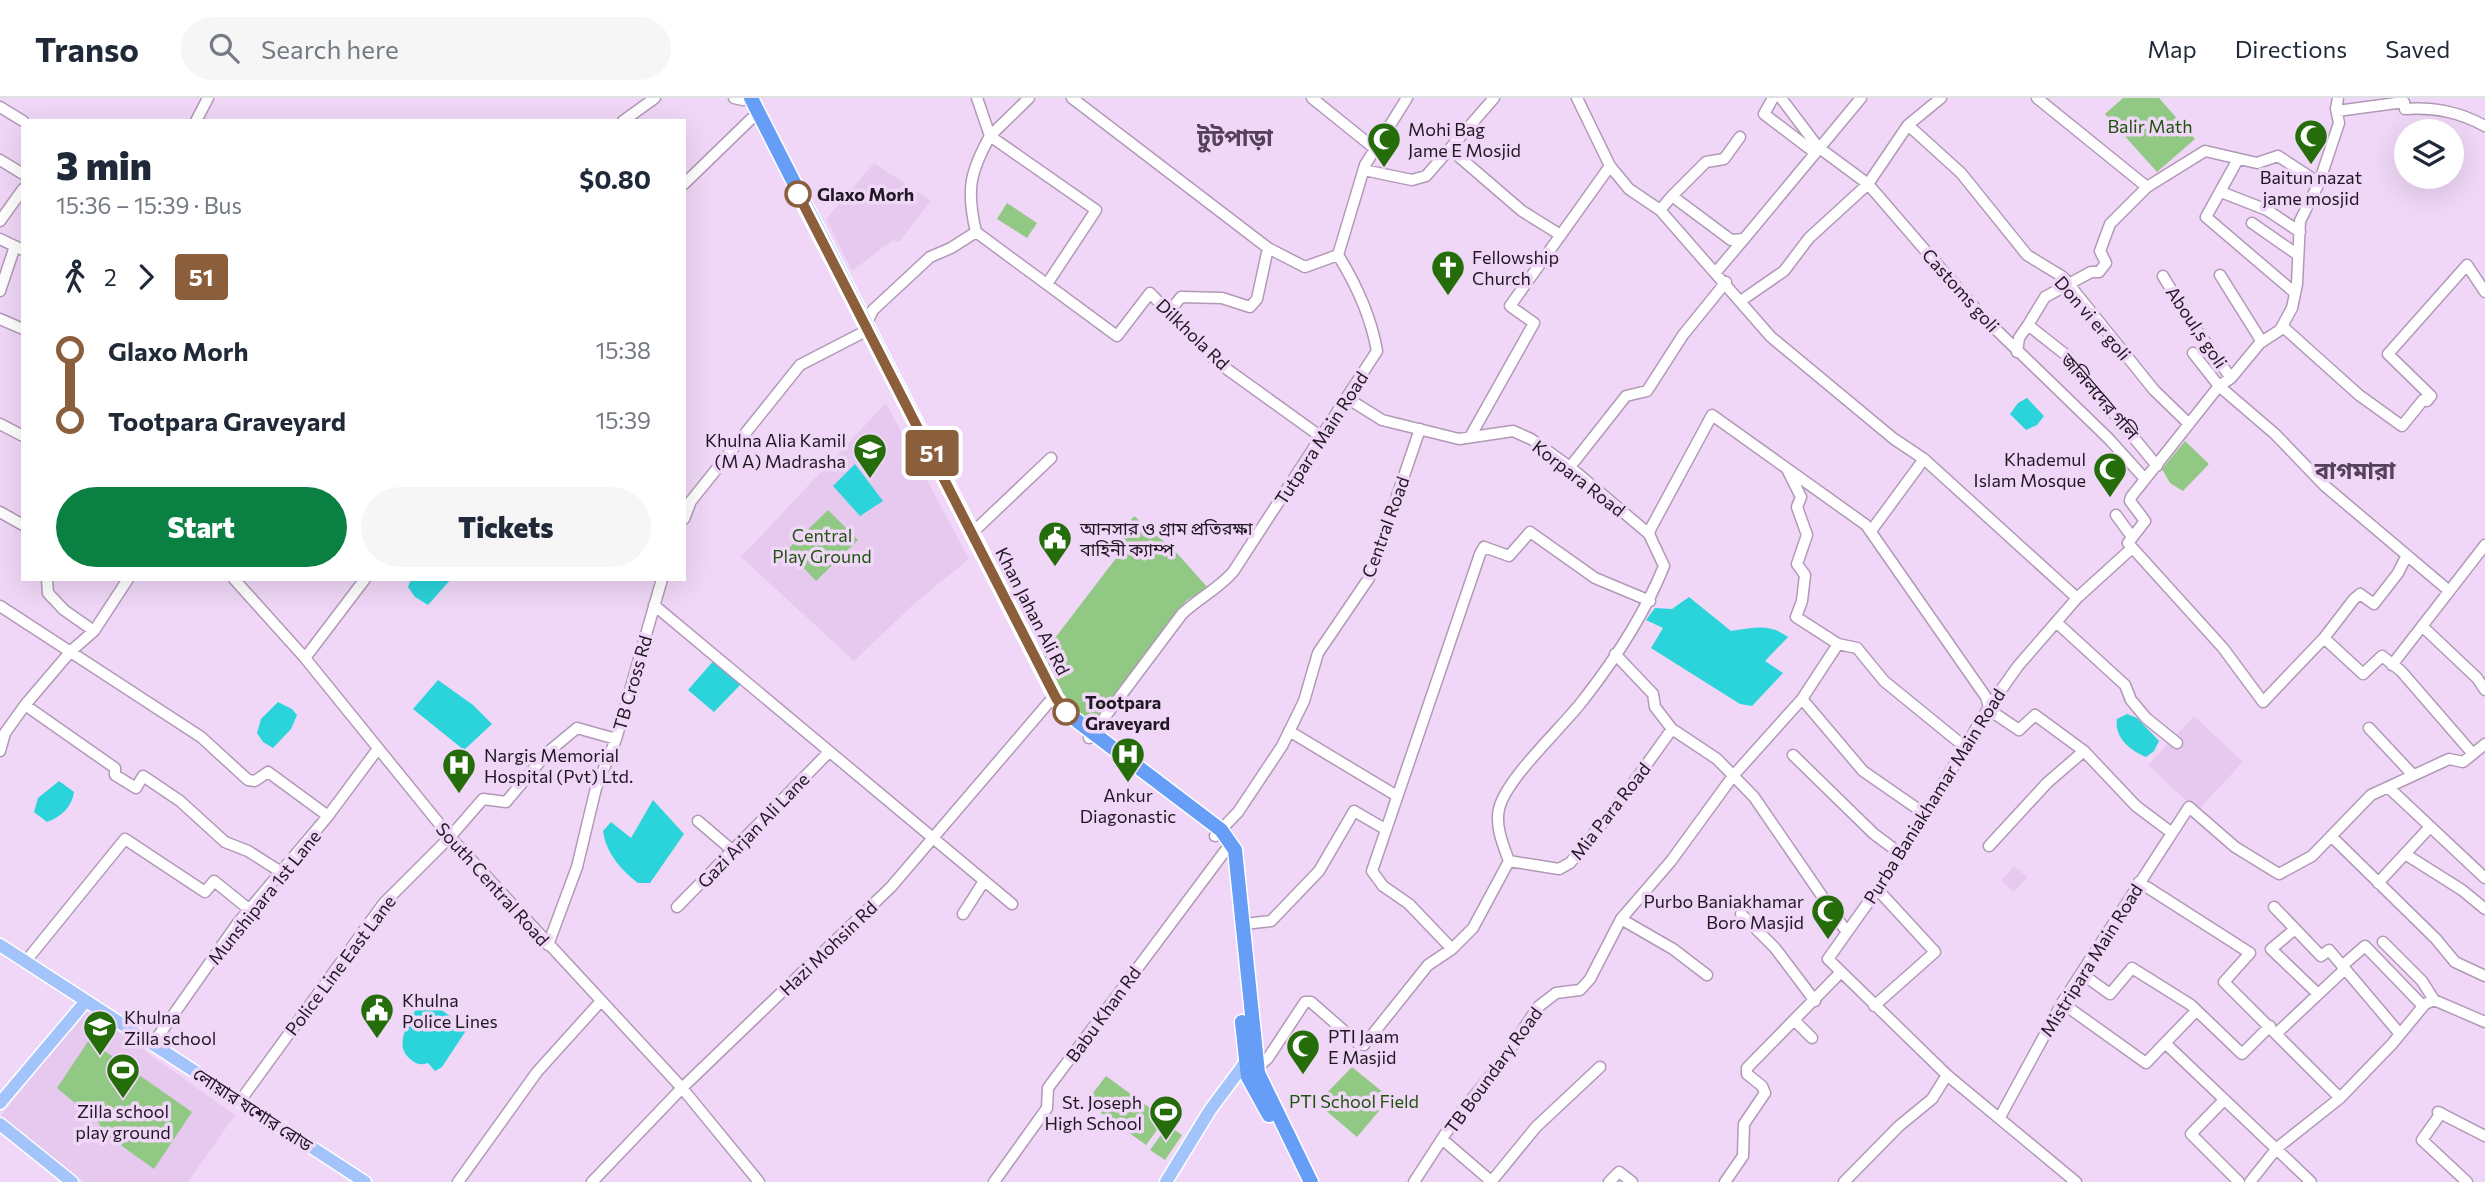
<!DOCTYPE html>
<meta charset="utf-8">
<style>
body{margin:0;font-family:Commissioner,"Noto Sans Bengali",sans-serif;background:#f6f6f7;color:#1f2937;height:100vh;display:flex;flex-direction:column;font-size:26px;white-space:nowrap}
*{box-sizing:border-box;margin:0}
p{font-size:23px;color:#747a83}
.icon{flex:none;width:38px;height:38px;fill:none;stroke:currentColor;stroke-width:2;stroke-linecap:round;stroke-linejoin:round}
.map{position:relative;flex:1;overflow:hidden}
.sheet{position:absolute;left:21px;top:21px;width:665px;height:462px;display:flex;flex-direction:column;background:#fff;border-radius:0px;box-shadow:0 7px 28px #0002}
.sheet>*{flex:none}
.badge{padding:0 14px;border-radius:5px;font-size:24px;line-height:46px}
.tools{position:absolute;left:2394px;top:21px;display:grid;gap:14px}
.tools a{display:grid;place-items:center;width:70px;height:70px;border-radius:50%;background:#fff;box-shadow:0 7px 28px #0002;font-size:35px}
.map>.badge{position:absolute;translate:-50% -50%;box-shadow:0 0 0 4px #fff}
.legs{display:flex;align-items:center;gap:10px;height:77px;padding:0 35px;font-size:23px}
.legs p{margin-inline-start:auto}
.headline{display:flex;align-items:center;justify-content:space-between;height:119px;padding:0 35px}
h1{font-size:38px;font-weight:800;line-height:52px}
.action{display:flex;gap:14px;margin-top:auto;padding:14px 35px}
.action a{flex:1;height:80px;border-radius:42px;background:#0b8043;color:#fff;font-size:28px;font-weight:800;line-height:80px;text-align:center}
.action a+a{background:#f6f6f7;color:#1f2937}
ul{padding:0 35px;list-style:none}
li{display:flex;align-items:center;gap:24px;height:70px;font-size:26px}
li i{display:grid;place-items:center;width:10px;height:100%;margin:0 9px;background:currentColor}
li i::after{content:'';width:18px;height:18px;margin:-9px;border:5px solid;border-radius:50%;background:#fff}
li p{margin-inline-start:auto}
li:first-child i{background:linear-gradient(#0000 50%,currentColor 0)}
li:last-child i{background:linear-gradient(currentColor 50%,#0000 0)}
header{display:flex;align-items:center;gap:42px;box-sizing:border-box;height:98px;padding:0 35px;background:#fff;border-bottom:2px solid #e0e1e3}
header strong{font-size:33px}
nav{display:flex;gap:38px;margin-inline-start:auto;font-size:24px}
.search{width:490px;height:63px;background:#f6f6f7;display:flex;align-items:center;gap:18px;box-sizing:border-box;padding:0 24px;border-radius:38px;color:#747a83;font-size:26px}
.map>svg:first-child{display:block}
.built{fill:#e7c9ef}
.green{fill:#91c884}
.water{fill:#2bd3db}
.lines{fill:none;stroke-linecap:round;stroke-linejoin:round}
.minor-casing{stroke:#b199b7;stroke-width:13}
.major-casing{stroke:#fff;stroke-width:15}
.highway-casing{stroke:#fff;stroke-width:17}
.minor{stroke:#fff;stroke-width:10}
.major{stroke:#a3c4fa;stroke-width:12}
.highway{stroke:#669df6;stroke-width:14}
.line-1-casing{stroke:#fff;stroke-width:16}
.line-1{stroke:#8b5e3c;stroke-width:10}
.stop-1-dot{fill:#fff;stroke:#8b5e3c;stroke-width:3.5}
.labels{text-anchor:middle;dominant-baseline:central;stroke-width:7;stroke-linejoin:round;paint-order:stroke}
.park-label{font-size:18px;fill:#1f540f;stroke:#f0d7f7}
.poi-label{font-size:18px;fill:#211824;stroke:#f0d7f7;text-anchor:start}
.stop-label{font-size:18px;font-weight:bold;fill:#211824;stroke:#f0d7f7;text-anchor:start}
.street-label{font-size:18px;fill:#211824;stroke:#f0d7f7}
.district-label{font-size:24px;font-weight:bold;fill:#56415b;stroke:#f0d7f7}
</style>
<header>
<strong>Transo</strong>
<div class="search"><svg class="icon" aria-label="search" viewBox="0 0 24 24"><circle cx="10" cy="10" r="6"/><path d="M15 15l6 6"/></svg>Search here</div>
<nav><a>Map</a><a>Directions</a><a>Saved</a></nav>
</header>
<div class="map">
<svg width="2485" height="1084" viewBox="0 0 2485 1084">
<rect width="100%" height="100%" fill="#f0d7f7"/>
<path class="built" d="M 874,65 L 931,103 L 899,144 L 893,142 L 852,173 L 826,121 Z
M 886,305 L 969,461 L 915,505 L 854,563 L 741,459 Z
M 2194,618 L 2243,664 L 2197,713 L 2148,667 Z
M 2014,768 L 2027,779 L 2014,794 L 2001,783 Z
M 85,910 L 235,1017 L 188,1084 L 84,1084 L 0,1019 Z"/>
<path class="green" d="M 2123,0 L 2159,0 L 2195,41 L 2157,74 L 2105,16 Z
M 1007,105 L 1037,125 L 1027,140 L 997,121 Z
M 2185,343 L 2209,366 L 2183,393 L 2170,385 L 2162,371 Z
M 828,412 L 858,442 L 816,483 L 787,452 Z
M 1134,418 L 1175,453 L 1208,490 L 1187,502 L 1089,630 L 1036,565 L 1123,451 L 1116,443 Z
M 89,942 L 192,1014 L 154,1071 L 101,1033 L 99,1025 L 57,990 Z
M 1352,969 L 1390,1000 L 1357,1039 L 1317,1005 Z
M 1106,978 L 1165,1021 L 1146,1047 L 1086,1004 Z
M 1168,1027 L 1182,1037 L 1165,1062 L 1150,1052 Z"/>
<path class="water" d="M 2027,300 L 2044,318 L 2037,327 L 2026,332 L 2010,316 L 2018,305 Z
M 855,366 L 883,403 L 860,418 L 833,388 Z
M 411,481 L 451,481 L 428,507 L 415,499 L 408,489 Z
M 1689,499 L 1731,533 C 1753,530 1769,525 1788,539 L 1765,563 L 1783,575 L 1752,608 L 1740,606 L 1651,550 L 1663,530 L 1646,522 L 1655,510 L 1672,511 Z
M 715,561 L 741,586 L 714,614 L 688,592 Z
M 438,582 L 473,607 L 492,626 L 464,652 L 413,611 Z
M 278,604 L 292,611 L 297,617 L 291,631 L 273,650 L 263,644 L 257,635 L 261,621 Z
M 2127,616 L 2137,620 L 2159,643 L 2154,653 L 2146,659 C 2130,653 2114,639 2117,621 Z
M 59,683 L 74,694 C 72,709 61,719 47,724 L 34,714 L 38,700 Z
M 653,702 L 684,736 L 650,785 L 638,785 C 621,772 606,755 603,733 L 611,724 L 631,740 Z
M 424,899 L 462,927 L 465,925 L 467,931 L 442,969 L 435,973 L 428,965 C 419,968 414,965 408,959 C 392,944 415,913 424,899 Z"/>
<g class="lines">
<g class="minor-casing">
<path id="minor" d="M 734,0 L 743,2
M 1029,0 L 990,38 L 1096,112 L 1047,186
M 1072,0 L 1268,150 L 1305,169 L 1338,157
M 1312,0 L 1374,50
M 1577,0 L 1610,68 L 1629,91 L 1660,112 L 1771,239 L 1894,341 L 1924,361 L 2077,500
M 1773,0 L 1764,16 L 1814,54
M 1781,0 L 1818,49 L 1868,86 L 1981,217 L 2109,341 L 2145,381
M 2037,0 L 2147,89 L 2205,53 L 2257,65 L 2278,58 L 2319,85
M 2338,0 L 2336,11 L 2339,25 L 2319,85 L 2300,123 L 2297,186 L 2292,210 L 2280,232 L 2260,245 L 2231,280 L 2219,288 L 2131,399 L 2130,403 L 2145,423 L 2128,445 L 2223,550 L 2263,604 L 2324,540 L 2354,501 L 2360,496 L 2374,506 L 2398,475 L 2407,457
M 0,9 L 23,23
M 2337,13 L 2404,4 L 2405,11 C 2435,9 2459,14 2485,28
M 196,23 L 208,0
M 623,23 L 655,0
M 1908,27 L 1961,75 L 2027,157 L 2063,179 L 2154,292 L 2189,326
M 1450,51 L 1522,113 L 1559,136
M 0,62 L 23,76
M 2237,63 L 2206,119 L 2295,195
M 1364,72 L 1412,82 L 1426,78 L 1494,0
M 684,86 L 751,21
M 2221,94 L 2267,112 L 2300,134
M 1672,98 L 1706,64 L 1724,61 L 1740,39
M 1660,112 L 1672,98 L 1731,142 L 1744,141 L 1861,0
M 0,123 L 23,91
M 2252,125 L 2298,157
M 976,134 L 1117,238 L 1150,195 L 1217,264 L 1320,338
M 976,134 C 966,92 970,74 990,38 L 977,0
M 0,141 L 23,152
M 1716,174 L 1744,141
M 2220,177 L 2262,244
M 2163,178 L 2186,217 L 2231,280
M 0,193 L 15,148
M 1742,202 L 1784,173 L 1809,140 L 1868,86 L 1908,27 L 1941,0
M 1169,214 L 1181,199 L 1222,200 L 1250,209 L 1257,201 L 1268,150
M 0,221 L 23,231
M 2028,227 L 2045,199 L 2091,174 L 2099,174 L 2106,165 L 2100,153 L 2110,126 L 2147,89
M 2282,228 L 2359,297 L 2402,328 L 2423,302 L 2427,303 L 2431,298 L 2388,256 L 2467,167 L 2485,194
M 2017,254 L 2019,240 L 2028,227 L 2066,257 L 2157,368
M 2193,255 L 2219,288 L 2275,336 L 2325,388 L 2448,492
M 1347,300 L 1382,322 L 1459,341 L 1513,333 L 1531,341 L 1570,369 L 1649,436
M 0,326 L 23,338
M 1470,339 L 1534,225 L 1510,208 L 1610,68
M 1570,369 L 1626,298 L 1647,293 L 1683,237 L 1726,184
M 1788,373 L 1801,399 L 1797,409 L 1807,437 L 1797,466 L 1805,477 L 1802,503 L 1796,519 L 1838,546 L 1857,550 L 1884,583 L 1965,649
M 0,414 L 23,427
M 2116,417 L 2132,439
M 684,421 L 691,403 L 800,267 L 862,235 L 873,212 L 930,159 L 951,150 L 976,134
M 1871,433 L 1924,361
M 972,435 L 1051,360
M 47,481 L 48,495 L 64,512 L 94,533
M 234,481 L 305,560 L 450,739 L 682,990 L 759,1084
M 654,507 L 1012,806
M 0,508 L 201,639 L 248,682 L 255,683 L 268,674 L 328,718
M 2056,524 L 2125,587 L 2131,602 L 2146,620 L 2177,645
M 2422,528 L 2477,580 L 2485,592
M 2324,540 L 2363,576 L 2382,558 L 2401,573 L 2473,656
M 1615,556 L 1653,596 L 1655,609 L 1672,631 L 1717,661 L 1754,699 L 1846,833
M 305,560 L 365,481
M 2392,567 L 2485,447
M 1802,601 L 1863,673 L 1925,716
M 25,607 L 115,670 L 115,677 L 136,690 L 143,678 L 180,703 L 225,744 L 248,753 L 281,774
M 1988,611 L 2019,632 L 2035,617 L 2084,653 L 2136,708 L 2172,735
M 2369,630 L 2413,677
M 1289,633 L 1397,698
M 1089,640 L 1182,516 C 1199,500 1218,491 1233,474 L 1377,253 C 1371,219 1356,186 1338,157 L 1365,67 L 1407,0
M 0,653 L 5,635 L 25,607 L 71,553 L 94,533 L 128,481
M 1793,657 L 1874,736 L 1901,756
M 2388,689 L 2485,780
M 698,723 L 733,753
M 1215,738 L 1238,714 L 1282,648 L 1304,603 L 1318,555 L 1369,480 L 1420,331
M 2331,738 L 2436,841 L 2455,864 L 2485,878
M 1989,748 L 2047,685 L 2084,653
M 2405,756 L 2462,792 L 2485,811
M 1509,763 C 1503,747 1495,728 1499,711 C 1506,680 1564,628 1584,601 C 1616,560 1645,515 1664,468 L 1649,436 L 1651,430 L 1712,317 L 1866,427 L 1986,599 L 1989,609
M 2139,784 L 2250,855 L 2224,884 L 2340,1000
M 2378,785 L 2429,730
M 677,809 L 829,654
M 2274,809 L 2321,858 L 2329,852 L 2400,936
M 963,816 L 984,783
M 1741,816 L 1775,850 L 1815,903
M 1621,821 L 1673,851 L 1707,877
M 1244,826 L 1271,823 L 1319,773 L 1354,713 L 1385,731
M 2294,832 L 2271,851 L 2318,896
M 2383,844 L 2422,883 L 2434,902
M 548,847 L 577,769 L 596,690 L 616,641 L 662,481
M 1452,851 L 1409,806 L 1383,788 L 1372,773 L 1480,456 L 1484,449 L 1509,458 L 1530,434 L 1595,480 L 1650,503
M 26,863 L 125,741 L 205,794 L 214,783 L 250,812
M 2342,868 L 2365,848 L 2423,908
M 2082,876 L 2110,896 L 2132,870 L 2191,907 L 2242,956 L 2270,928
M 2062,905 L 2146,965 L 2165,945 L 2311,1084
M 1874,908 L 1935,854 L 1878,792
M 1795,923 L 1812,940
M 2277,935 L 2345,871
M 2165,945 L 2196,913
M 152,947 L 237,826 L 328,718 L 377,652
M 1257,970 L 1268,960 L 1305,904 L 1311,904 L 1359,946 L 1364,947 L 1428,867 L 1452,851 L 1473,830 L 1509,763 L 1559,771 L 1570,765 L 1621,702 L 1672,631
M 2224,1002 L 2191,1036 L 2239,1084
M 240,1003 L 384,805 L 450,739 L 483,701 L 506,704 L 547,655 L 577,630 L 616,641
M 2438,1014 L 2485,1038
M 2441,1015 L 2422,1042 L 2467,1084
M 2000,1019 L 2062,905 L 2189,709 L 2235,749 L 2279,776 L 2312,758 L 2371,697 L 2449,661 L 2463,664 L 2485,646
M 1442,1041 L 1492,1084
M 458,1084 L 537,974 L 601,903
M 592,1084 L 682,990 L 891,789 L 1050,603
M 994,1084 L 1047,1010 L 1048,990 L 1225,753
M 1414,1084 L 1453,1024 L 1500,966 L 1538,909 L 1556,895 L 1580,892 L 1590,881 L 1621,821 L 1671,763 L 1733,678 L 1802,601 L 1838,546
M 1491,1084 L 1536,1029 L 1600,969
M 1609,1084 L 1619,1074 L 1632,1084
M 1725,1084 L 1743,1058 L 1744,1026 L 1765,995 L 1762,988 L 1747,976 L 1747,970 L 1840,875
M 1844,1084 L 1899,1028 L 1932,1001 L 1947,977
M 2076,1084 L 1947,977 L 1828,861 L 1892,771 L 1989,609 L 2018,568 L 2077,500 L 2131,451
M 2250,1084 L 2277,1050 L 2340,1000 L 2392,946 L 2425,906 L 2434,902 L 2485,924"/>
</g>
<g class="major-casing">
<path id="major" d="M 0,847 L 365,1084
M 0,1005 L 86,903
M 0,1026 L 72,1084
M 1166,1084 L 1210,1012 L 1245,965 L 1252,962"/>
</g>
<g class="highway-casing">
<path id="highway" d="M 751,0 L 1056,600 L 1068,616 L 1221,732 L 1235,752 L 1258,975 L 1311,1084
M 1242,924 L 1248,979 L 1269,1017"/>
</g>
<use href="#minor" class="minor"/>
<use href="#major" class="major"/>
<use href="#highway" class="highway"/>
</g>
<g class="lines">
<g class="line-1-casing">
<path id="line-1" d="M 798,96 L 1056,600 L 1066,614"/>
</g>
<use href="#line-1" class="line-1"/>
</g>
<defs>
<g id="mosque-pin" transform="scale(1.75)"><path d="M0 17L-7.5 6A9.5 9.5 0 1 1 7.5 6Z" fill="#256d0b" stroke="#f0d7f7"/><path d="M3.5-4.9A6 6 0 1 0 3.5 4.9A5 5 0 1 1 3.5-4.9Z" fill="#fff"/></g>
<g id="church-pin" transform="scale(1.75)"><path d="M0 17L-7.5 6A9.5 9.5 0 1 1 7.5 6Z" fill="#256d0b" stroke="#f0d7f7"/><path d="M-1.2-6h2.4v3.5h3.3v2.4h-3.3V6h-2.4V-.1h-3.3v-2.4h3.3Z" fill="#fff"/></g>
<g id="university-pin" transform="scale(1.75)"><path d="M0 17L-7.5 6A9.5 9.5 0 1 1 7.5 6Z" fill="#256d0b" stroke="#f0d7f7"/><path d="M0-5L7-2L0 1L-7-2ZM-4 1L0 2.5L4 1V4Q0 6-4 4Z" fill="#fff"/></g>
<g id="civic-pin" transform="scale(1.75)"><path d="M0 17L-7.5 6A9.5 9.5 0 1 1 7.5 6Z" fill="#256d0b" stroke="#f0d7f7"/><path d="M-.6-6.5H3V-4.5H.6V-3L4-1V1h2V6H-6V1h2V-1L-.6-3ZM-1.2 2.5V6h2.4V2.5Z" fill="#fff"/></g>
<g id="hospital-pin" transform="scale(1.75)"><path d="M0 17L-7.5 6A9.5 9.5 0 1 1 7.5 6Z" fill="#256d0b" stroke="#f0d7f7"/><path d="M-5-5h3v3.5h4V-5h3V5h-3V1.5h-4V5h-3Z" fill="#fff"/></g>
<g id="school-pin" transform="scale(1.75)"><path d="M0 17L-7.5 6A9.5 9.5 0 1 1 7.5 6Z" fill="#256d0b" stroke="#f0d7f7"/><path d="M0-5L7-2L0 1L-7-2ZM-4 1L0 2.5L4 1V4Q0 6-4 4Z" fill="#fff"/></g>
<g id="stadium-pin" transform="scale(1.75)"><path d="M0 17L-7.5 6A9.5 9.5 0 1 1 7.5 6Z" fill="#256d0b" stroke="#f0d7f7"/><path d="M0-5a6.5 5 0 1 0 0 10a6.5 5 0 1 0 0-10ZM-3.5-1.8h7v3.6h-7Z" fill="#fff"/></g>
</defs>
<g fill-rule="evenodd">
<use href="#mosque-pin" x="2311" y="38"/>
<use href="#mosque-pin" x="1384" y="41"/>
<use href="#church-pin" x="1448" y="169"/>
<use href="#university-pin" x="870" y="352"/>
<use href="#mosque-pin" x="2110" y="371"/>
<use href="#civic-pin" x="1055" y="440"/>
<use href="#hospital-pin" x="1128" y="656"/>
<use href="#hospital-pin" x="459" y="667"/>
<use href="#mosque-pin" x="1828" y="813"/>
<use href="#civic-pin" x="377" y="912"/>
<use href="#school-pin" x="100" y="929"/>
<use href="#mosque-pin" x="1303" y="948"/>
<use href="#stadium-pin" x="123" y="972"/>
<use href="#stadium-pin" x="1166" y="1014"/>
</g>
<g class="stop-1-dot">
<circle cx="798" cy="96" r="12"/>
<circle cx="1066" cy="614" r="12"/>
</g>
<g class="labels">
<g class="park-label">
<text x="2150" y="28">Balir Math</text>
<text x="822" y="437">Central<tspan x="822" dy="21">Play Ground</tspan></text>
<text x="1354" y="1003">PTI School Field</text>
</g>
<g class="poi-label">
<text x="1408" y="31">Mohi Bag<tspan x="1408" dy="21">Jame E Mosjid</tspan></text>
<text x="2311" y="79" text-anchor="middle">Baitun nazat<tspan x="2311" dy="21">jame mosjid</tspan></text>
<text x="1472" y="159">Fellowship<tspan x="1472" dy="21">Church</tspan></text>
<text x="846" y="342" text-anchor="end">Khulna Alia Kamil<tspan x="846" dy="21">(M A) Madrasha</tspan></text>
<text x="2086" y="361" text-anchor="end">Khademul<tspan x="2086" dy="21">Islam Mosque</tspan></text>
<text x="1080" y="430">আনসার ও গ্রাম প্রতিরক্ষা<tspan x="1080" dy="21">বাহিনী ক্যাম্প</tspan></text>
<text x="484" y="657">Nargis Memorial<tspan x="484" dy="21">Hospital (Pvt) Ltd.</tspan></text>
<text x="1128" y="697" text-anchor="middle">Ankur<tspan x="1128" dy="21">Diagonastic</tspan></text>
<text x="1804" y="803" text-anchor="end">Purbo Baniakhamar<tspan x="1804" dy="21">Boro Masjid</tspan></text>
<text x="402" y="902">Khulna<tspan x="402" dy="21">Police Lines</tspan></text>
<text x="124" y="919">Khulna<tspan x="124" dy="21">Zilla school</tspan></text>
<text x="1328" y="938">PTI Jaam<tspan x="1328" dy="21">E Masjid</tspan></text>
<text x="1142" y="1004" text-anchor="end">St. Joseph<tspan x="1142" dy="21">High School</tspan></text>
<text x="123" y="1013" text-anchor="middle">Zilla school<tspan x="123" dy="21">play ground</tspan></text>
</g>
<g class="stop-label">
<text x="817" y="96">Glaxo Morh</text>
<text x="1085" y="604">Tootpara<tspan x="1085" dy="21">Graveyard</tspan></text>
</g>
<g class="street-label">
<text transform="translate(1961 192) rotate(48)">Castoms goli</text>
<text transform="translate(2093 220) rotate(49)">Don vi er goli</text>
<text transform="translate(2197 229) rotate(56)">Aboul,s goli</text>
<text transform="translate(1193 236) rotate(44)">Dilkhola Rd</text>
<text transform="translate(2100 298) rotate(49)">জলিলদের গলি</text>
<text transform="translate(1321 340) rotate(-57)">Tutpara Main Road</text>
<text transform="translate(1579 380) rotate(38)">Korpara Road</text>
<text transform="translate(1385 429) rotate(-70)">Central Road</text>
<text transform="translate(1033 513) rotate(63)">Khan Jahan Ali Rd</text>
<text transform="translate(632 585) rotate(-74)">TB Cross Rd</text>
<text transform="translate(1934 698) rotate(-58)">Purba Baniakhamar Main Road</text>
<text transform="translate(1610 713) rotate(-52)">Mia Para Road</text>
<text transform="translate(753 732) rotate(-46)">Gazi Arjan Ali Lane</text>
<text transform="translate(493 786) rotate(48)">South Central Road</text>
<text transform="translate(264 799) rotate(-51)">Munshipara 1st Lane</text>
<text transform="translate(828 850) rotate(-44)">Hazi Mohsin Rd</text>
<text transform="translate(2091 862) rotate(-58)">Mistripara Main Road</text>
<text transform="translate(340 867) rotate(-53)">Police Line East Lane</text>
<text transform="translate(1103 916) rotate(-54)">Babu Khan Rd</text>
<text transform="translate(1493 972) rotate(-54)">TB Boundary Road</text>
<text transform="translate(253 1011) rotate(33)">লোয়ার যশোর রোড</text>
</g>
<g class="district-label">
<text x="1235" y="38">টুটপাড়া</text>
<text x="2355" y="371">বাগমারা</text>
</g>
</g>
</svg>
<div class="tools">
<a><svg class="icon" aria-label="layers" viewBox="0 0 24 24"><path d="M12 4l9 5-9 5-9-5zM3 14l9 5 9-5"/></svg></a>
</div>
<b class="badge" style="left:932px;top:355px;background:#8b5e3c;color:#fff">51</b>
<section class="sheet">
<div class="headline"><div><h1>3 min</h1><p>15:36 – 15:39 · Bus</p></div><b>$0.80</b></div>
<div class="legs"><svg class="icon" aria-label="walk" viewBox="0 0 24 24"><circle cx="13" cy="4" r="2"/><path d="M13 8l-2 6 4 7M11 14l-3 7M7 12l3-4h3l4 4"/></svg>2<svg class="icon" aria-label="forward" viewBox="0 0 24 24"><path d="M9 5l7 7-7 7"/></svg><b class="badge" style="background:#8b5e3c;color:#fff">51</b></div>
<ul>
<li><i style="color:#8b5e3c"></i><b>Glaxo Morh</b><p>15:38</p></li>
<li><i style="color:#8b5e3c"></i><b>Tootpara Graveyard</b><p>15:39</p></li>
</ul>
<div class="action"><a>Start</a><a>Tickets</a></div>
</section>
</div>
